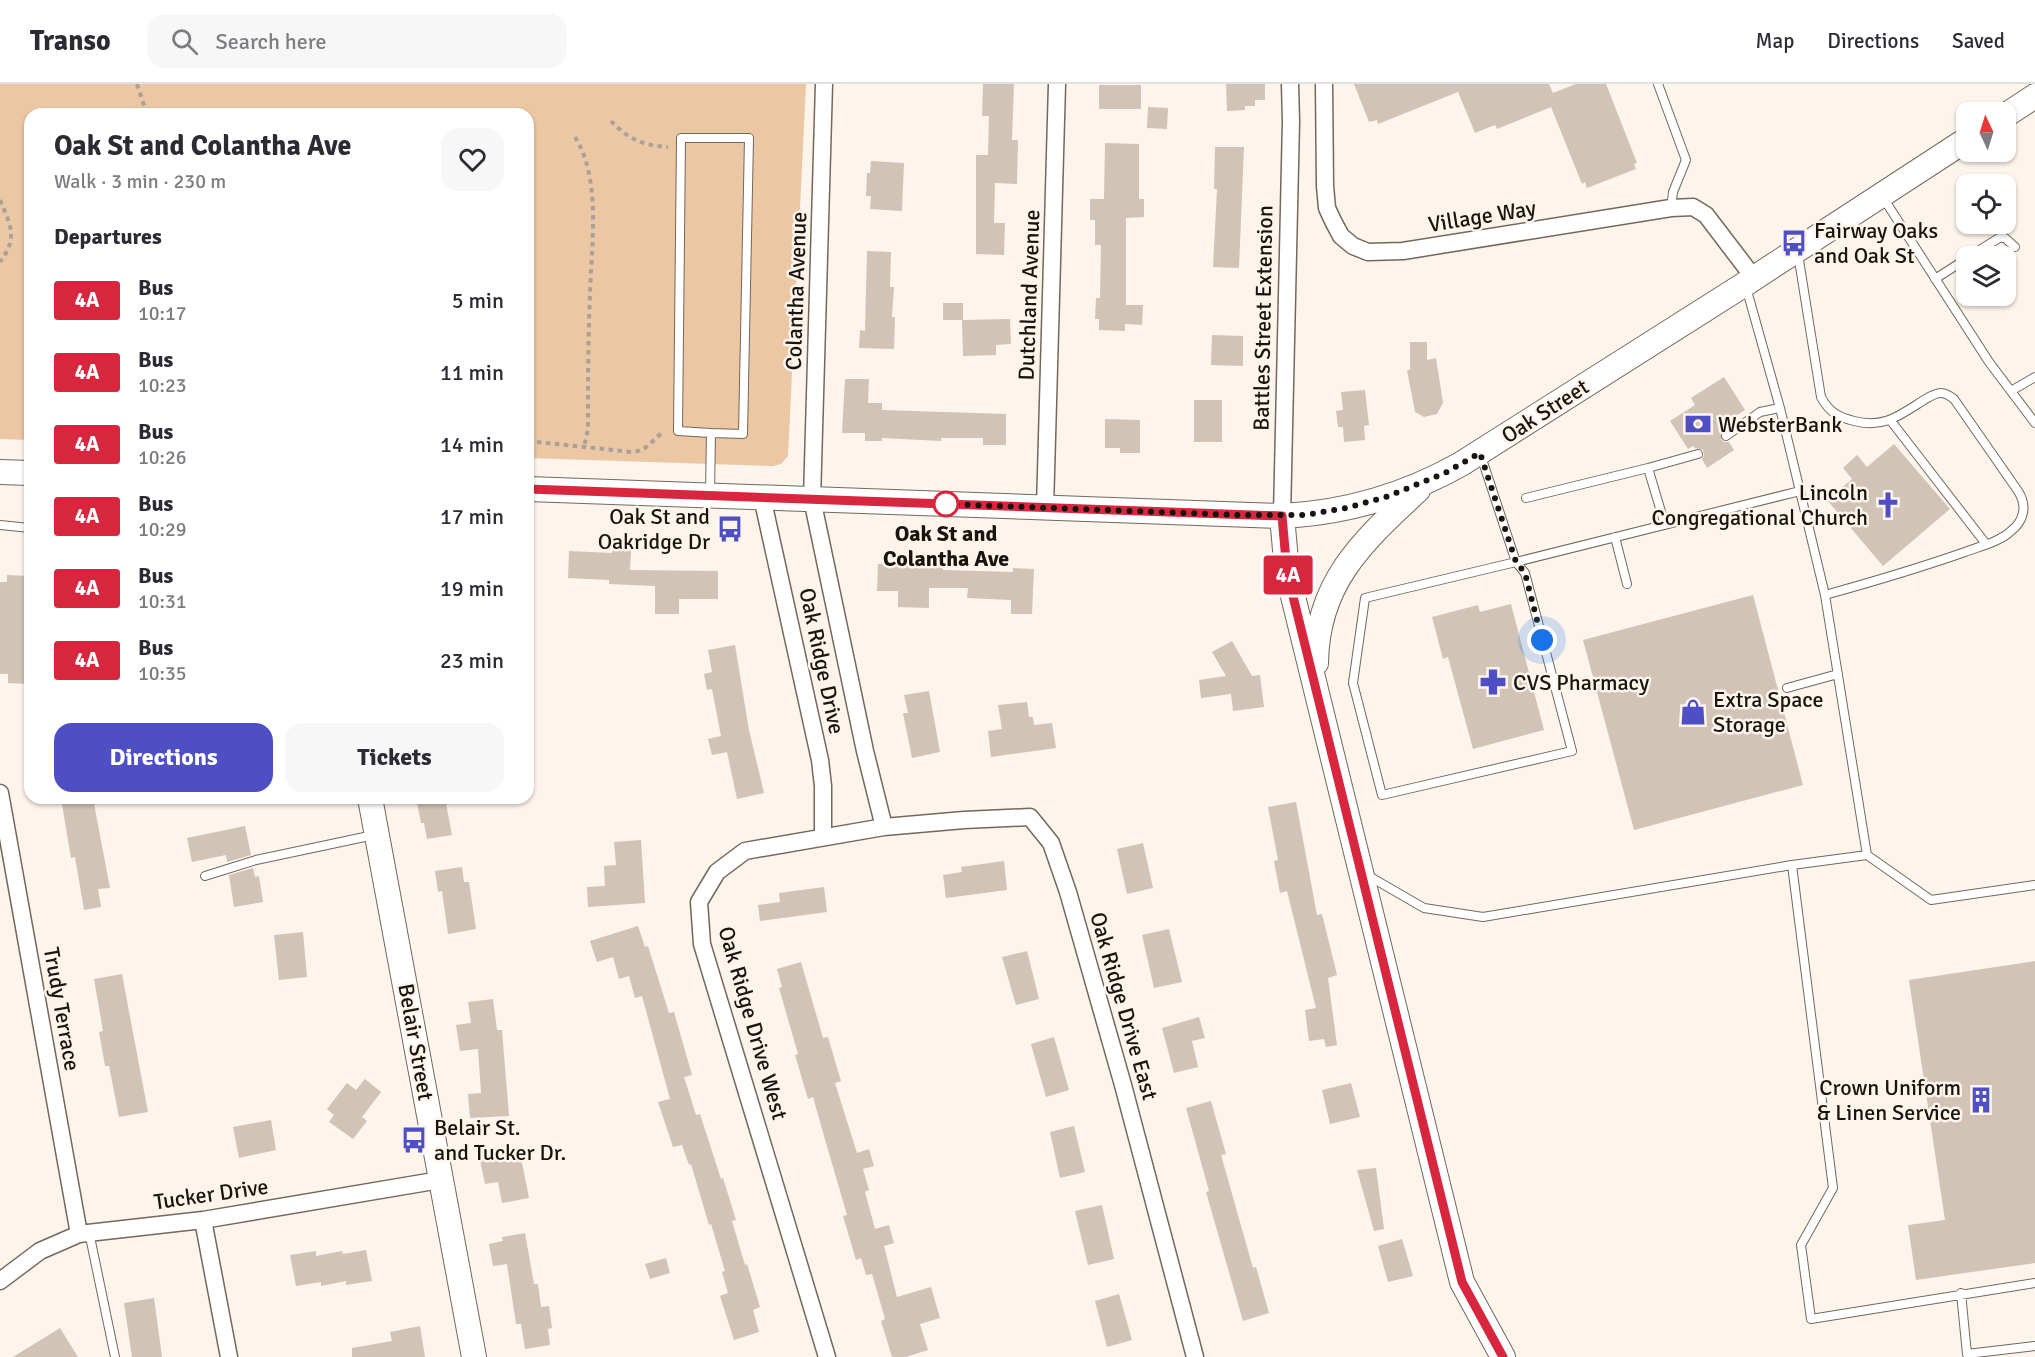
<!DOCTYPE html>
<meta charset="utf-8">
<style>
body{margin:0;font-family:Signika,sans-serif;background:#f7f7f7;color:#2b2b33;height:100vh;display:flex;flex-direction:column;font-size:22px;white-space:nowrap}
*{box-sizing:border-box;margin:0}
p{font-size:20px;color:#7c7c81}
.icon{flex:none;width:33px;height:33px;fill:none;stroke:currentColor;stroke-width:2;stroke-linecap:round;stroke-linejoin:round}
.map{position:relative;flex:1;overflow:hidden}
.panel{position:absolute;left:24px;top:24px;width:510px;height:696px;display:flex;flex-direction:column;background:#fff;border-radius:18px;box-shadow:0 2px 4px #0004}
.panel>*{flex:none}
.badge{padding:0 12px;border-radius:4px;font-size:21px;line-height:39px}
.needle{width:39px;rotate:356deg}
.controls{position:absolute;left:1956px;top:18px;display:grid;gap:12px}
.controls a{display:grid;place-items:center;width:60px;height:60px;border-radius:12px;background:#fff;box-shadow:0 2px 4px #0004;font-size:30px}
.you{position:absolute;width:30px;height:30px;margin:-15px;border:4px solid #fff;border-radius:50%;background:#1a73e8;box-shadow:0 0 0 9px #1a73e833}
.map>.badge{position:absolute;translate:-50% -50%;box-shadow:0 0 0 3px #fff}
h2{padding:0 30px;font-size:22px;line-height:54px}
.round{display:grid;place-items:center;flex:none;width:63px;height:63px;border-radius:18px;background:#f7f7f7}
.summary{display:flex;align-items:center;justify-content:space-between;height:102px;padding:0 30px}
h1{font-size:28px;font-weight:800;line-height:45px}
.primary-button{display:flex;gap:12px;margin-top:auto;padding:12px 30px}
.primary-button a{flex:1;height:69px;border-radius:18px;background:#4e4fc5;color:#fff;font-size:24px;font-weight:800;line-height:69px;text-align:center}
.primary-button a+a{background:#f7f7f7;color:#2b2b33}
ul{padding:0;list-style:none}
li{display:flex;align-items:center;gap:18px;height:72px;padding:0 30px}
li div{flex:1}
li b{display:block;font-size:22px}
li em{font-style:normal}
li .badge{min-width:66px;font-weight:700;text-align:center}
header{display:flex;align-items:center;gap:36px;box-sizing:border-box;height:84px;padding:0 30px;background:#fff;border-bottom:2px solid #e1e1e2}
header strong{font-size:28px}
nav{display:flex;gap:33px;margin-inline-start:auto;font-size:21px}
.search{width:420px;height:54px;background:#f7f7f7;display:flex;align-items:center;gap:15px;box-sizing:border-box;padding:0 21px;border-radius:18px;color:#7c7c81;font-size:22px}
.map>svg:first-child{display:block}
.green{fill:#ebc7a3}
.building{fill:#d1c3b6}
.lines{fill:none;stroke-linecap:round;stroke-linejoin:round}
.lane-casing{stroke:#74675b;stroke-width:10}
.street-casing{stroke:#74675b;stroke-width:19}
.secondary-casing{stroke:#74675b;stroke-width:26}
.path{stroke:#a9a199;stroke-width:4;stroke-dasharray:4.5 4.5;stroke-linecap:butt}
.lane{stroke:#fff;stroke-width:8}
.street{stroke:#fff;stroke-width:16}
.secondary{stroke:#fff;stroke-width:24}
.line-casing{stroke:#fff;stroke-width:14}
.line{stroke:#d7263d;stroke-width:9}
.walk{stroke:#19140f;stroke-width:6;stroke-dasharray:0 10.8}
.stop-dot{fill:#fff;stroke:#d7263d;stroke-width:3}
.labels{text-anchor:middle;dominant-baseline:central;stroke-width:5;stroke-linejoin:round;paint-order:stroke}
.street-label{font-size:22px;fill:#19140f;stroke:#fdf4eb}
.poi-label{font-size:22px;fill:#19140f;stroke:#fdf4eb;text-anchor:start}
.stop-label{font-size:22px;font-weight:bold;fill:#19140f;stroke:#fdf4eb}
</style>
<header>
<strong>Transo</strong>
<div class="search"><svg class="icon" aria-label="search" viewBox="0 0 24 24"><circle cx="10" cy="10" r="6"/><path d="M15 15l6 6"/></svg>Search here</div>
<nav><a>Map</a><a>Directions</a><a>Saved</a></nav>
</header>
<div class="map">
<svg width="2035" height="1273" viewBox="0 0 2035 1273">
<rect width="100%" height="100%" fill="#fdf4eb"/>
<path class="green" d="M 0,0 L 806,0 L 788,372 L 781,380 L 773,382 L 528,374 L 528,30 L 30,30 L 30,356 L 0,355 Z"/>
<path class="building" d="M 983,0 L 1014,0 L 1012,56 L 1018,56 L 1017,100 L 995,99 L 994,139 L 1005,139 L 1004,171 L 976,170 L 976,71 L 988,71 L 989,32 L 982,32 Z
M 1226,0 L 1265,0 L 1265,16 L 1255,16 L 1255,22 L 1245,22 L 1245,26 L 1227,27 Z
M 1354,0 L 1549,0 L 1553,9 L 1576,0 L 1606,0 L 1637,79 L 1634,80 L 1636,85 L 1587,104 L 1585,98 L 1582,100 L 1551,23 L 1497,45 L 1495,41 L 1475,49 L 1458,8 L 1378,40 L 1377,36 L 1369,38 Z
M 1099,1 L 1141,1 L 1141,25 L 1099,25 Z
M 1148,23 L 1168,24 L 1167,45 L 1147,44 Z
M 1105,59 L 1139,60 L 1139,115 L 1144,115 L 1144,133 L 1126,134 L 1126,221 L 1143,221 L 1142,241 L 1125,240 L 1125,247 L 1099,246 L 1099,235 L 1095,235 L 1096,214 L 1100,214 L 1101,161 L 1095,161 L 1095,136 L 1090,136 L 1090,115 L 1104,115 Z
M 1215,63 L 1244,63 L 1239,184 L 1213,183 L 1217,105 L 1214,105 Z
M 871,77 L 904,79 L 902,127 L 870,125 L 871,112 L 866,112 L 867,89 L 870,89 Z
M 867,167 L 891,168 L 890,203 L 894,203 L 892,233 L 895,233 L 894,265 L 859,264 L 860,246 L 865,247 Z
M 943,219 L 963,219 L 963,236 L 943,236 Z
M 1010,235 L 1011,260 L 996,261 L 996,271 L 963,272 L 962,236 Z
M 1212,251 L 1243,252 L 1243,282 L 1211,281 Z
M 1410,258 L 1427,258 L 1427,276 L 1436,274 L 1443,319 L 1437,330 L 1424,333 L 1415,328 L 1407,286 L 1410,286 Z
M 1724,293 L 1745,326 L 1719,343 L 1722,347 L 1721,355 L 1724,358 L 1729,358 L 1734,366 L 1707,384 L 1702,375 L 1704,371 L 1703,366 L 1695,364 L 1693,362 L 1688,365 L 1670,337 L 1695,321 L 1691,314 Z
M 845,295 L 869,295 L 868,319 L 882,319 L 882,326 L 1006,330 L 1006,361 L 983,361 L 983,354 L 941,354 L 941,357 L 882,354 L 882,357 L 865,357 L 865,349 L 842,349 Z
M 1365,306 L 1369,341 L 1364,342 L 1365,356 L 1344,358 L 1343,343 L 1338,343 L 1336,327 L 1343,326 L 1341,308 Z
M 1194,316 L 1222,316 L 1222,358 L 1194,358 Z
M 1105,335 L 1140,336 L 1140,369 L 1120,369 L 1120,364 L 1105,364 Z
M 1894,360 L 1950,425 L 1883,482 L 1827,416 L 1852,395 L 1843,384 L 1857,371 L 1867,383 Z
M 613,466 L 631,466 L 630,486 L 718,487 L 718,515 L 679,515 L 679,530 L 655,530 L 655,502 L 609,500 L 609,496 L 568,494 L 569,467 L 612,469 Z
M 923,476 L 943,477 L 943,486 L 1013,488 L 1013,484 L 1034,485 L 1032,530 L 1011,530 L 1011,516 L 967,514 L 968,504 L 929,504 L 929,524 L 898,523 L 898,507 L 877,507 L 878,480 L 923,480 Z
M 7,491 L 30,492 L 30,600 L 8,599 L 8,590 L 0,590 L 0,498 L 7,498 Z
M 1753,511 L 1803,701 L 1634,746 L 1583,556 Z
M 1511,520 L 1544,646 L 1473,665 L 1448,573 L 1443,575 L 1432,533 L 1478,521 L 1480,528 Z
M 1232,557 L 1252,592 L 1260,591 L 1264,623 L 1233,627 L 1231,610 L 1201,614 L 1199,596 L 1226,592 L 1212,568 Z
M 735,561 L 749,646 L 764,709 L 737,715 L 727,668 L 712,671 L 708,655 L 721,652 L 712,605 L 707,606 L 704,590 L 712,588 L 708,566 Z
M 929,607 L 940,668 L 912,674 L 903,629 L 908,629 L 904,611 Z
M 1027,618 L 1029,633 L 1033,633 L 1034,641 L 1052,639 L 1056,664 L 991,673 L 988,647 L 1002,645 L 998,621 Z
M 61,714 L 93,714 L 110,804 L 98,805 L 101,823 L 84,826 L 75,773 L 71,774 Z
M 416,714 L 445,714 L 452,751 L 427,755 L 424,739 L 421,739 Z
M 1296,718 L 1317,831 L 1322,830 L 1337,891 L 1328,894 L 1337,961 L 1326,963 L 1324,955 L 1309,957 L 1305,926 L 1316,924 L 1287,807 L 1280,809 L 1274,777 L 1278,776 L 1268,723 Z
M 245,742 L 251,771 L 227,778 L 226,771 L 192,778 L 187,754 Z
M 641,756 L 645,819 L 588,823 L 587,803 L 605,802 L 604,782 L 616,781 L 614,758 Z
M 1143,759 L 1153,804 L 1127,810 L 1117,765 Z
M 1004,777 L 1007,806 L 946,814 L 943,791 L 962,788 L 961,783 Z
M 462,783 L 464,798 L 469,798 L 476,845 L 448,850 L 442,807 L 438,808 L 435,787 Z
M 253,784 L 255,793 L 259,792 L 263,818 L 234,823 L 229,791 Z
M 824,803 L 827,828 L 760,837 L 758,821 L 780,818 L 779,809 Z
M 638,842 L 645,863 L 648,862 L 669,929 L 674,928 L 692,991 L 684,993 L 696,1031 L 700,1030 L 721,1095 L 723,1094 L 736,1136 L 732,1137 L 745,1181 L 747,1180 L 760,1223 L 753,1226 L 759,1248 L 734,1256 L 720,1212 L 728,1209 L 722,1188 L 725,1187 L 711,1140 L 709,1141 L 691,1080 L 689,1081 L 682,1061 L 673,1063 L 658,1018 L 670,1015 L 642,912 L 635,914 L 629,892 L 619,895 L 613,873 L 597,878 L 590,857 Z
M 1169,845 L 1182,898 L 1154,904 L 1142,851 Z
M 303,848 L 307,893 L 279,896 L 274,851 Z
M 1027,867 L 1039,915 L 1016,921 L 1002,873 Z
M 2035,877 L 2035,1179 L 1916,1196 L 1908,1141 L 1945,1136 L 1909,896 Z
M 801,878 L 823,954 L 828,953 L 841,997 L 835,999 L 857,1069 L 869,1065 L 874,1082 L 863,1085 L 869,1106 L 865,1108 L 875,1145 L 889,1141 L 894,1159 L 884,1162 L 897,1213 L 931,1203 L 940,1234 L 920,1240 L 928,1266 L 906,1273 L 892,1273 L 881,1237 L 885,1235 L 872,1190 L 866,1191 L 861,1174 L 856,1176 L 843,1132 L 847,1131 L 824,1052 L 813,1013 L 808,1015 L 795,971 L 798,970 L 779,904 L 782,903 L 777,885 Z
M 122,890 L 148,1028 L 119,1033 L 109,982 L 105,982 L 99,948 L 103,947 L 94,895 Z
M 493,915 L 497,946 L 502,946 L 509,1032 L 470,1034 L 468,1010 L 481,1009 L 478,965 L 460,967 L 456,941 L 471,939 L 468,918 Z
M 1199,933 L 1205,954 L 1192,957 L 1198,983 L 1174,989 L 1162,944 Z
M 1054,953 L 1069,1006 L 1046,1013 L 1031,960 Z
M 365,995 L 381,1008 L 362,1033 L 367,1037 L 353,1055 L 329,1038 L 334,1031 L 327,1025 L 347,999 L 356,1006 Z
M 1351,999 L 1360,1033 L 1330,1040 L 1322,1006 Z
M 1211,1017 L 1226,1070 L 1221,1071 L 1253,1184 L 1256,1183 L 1269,1229 L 1243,1237 L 1206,1108 L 1209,1107 L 1186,1024 Z
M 271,1036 L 276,1066 L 239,1074 L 233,1043 Z
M 1074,1042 L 1085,1088 L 1060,1094 L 1050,1048 Z
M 520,1069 L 529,1114 L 502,1119 L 498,1098 L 485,1100 L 480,1076 Z
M 1376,1084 L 1384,1145 L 1374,1147 L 1357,1086 Z
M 1102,1121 L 1114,1175 L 1088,1181 L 1075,1127 Z
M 525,1149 L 534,1200 L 538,1200 L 541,1223 L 549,1222 L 552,1244 L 548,1245 L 550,1261 L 525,1265 L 521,1240 L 516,1240 L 507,1180 L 493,1182 L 489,1160 L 503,1157 L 502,1153 Z
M 1402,1155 L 1413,1192 L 1388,1198 L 1378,1162 Z
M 366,1166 L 372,1197 L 346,1201 L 346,1197 L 321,1202 L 321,1198 L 296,1202 L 290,1171 L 316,1167 L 316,1172 L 342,1167 L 343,1170 Z
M 666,1174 L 670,1189 L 650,1195 L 645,1180 Z
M 1119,1210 L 1132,1256 L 1107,1263 L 1095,1217 Z
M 154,1214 L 162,1273 L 132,1273 L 124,1219 Z
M 420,1242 L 425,1273 L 352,1273 L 352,1264 L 392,1257 L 390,1248 Z
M 60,1244 L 78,1273 L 13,1273 Z"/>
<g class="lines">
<g class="lane-casing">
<path id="lane" d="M 1658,0 L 1686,76 L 1673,108 L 1671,124
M 1882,112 L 1989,278 L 2035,339
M 1798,170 L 1821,313 C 1829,328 1838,333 1854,337 C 1884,345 1900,331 1924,316 C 1929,313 1935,309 1941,309 C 1946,309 1950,312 1954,315 L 2018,407 C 2027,421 2025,436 2011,447 C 1999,458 1981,462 1965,468 C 1919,484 1872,498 1825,511
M 1970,172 L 1999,154 L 2005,154 L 2015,163
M 1935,195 L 1966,175
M 1746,203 L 1780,324 L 1825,511 L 1867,771
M 2011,307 L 2035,293
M 1891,337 L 1986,460
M 1726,352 L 1760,328 L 1780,324
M 1480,369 L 1516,478 L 1365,514 L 1353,599 L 1382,711 L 1572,667 L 1525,489 L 1516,478 L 1800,407
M 1648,384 L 1698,370
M 710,411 L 711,349 L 743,350 L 749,54 L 681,54 L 678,347 L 711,349
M 1526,414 L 1648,384 L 1665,441
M 0,441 L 30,444
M 1615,453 L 1627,500
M 1787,604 L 1838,590
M 1792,781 L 1833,1104 L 1801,1161 L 1811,1235 L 2035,1199
M 1367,791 L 1424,824 L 1483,833 L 1792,781 L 1867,771 L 1931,816 L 2035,801
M 205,792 L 256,776 L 374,751
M 89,1148 L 115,1273
M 1961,1209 L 1967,1270 L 2035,1262"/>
</g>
<g class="street-casing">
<path id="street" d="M 824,0 L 812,415 L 865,667 L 884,743
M 1324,0 L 1325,102 L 1327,124 L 1333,137 L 1341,152 L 1353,162 L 1368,168 L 1403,167 L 1671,124 L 1693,123 L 1706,131 L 1754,194
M 762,413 L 820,676 L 823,702 L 823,753
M 1045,424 L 1057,0
M 1282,432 L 1291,37 L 1290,0
M 0,709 L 79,1150
M 203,1136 L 229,1273
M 0,1197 L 40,1167 L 79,1150 L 203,1136 L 440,1096
M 827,1273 L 702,860 L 699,818 L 717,788 L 745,767 L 884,743 L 964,736 L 1030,733 L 1051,759 L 1068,808 L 1123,1001 L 1195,1273"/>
</g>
<g class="secondary-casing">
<path id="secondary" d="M 2006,31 L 2035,12
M 0,388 L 30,389
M 528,405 L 1282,432 C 1344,429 1406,411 1461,380 L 1745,200 L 1966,56
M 1282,432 L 1287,488 L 1462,1198 L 1503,1273
M 1316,579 C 1317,498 1363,457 1418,406
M 370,714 L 474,1273"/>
</g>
<path class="path" d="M 137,0 L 147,30
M 611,37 C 627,54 643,62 668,63
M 575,53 C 602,96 591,162 590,211 C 588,256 588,301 588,345 L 584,363
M 0,116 C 11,142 18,154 0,178
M 528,357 L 632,368 C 651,366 652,353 665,348"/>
<use href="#lane" class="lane"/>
<use href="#street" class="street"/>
<use href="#secondary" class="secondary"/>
</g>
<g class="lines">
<g class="line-casing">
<path id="line" d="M 528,405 L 1282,432 L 1287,488 L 1462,1198 L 1503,1273"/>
</g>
<use href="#line" class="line"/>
<path class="walk" d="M 946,420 L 1238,431 L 1305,431 L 1346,424 L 1386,413 L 1445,389 L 1480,369 L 1516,478 L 1525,489 L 1542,556"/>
</g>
<defs>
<g id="bus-bare" transform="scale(2.07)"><path d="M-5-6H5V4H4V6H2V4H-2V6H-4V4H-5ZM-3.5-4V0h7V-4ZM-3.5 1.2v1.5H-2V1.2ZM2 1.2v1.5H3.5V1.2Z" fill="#4e4fc5" stroke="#fdf4eb" stroke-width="2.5" paint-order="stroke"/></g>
<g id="bank-bare" transform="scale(2.07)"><path d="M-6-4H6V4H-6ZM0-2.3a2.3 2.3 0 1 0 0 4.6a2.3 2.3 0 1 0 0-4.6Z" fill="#4e4fc5" stroke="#fdf4eb" stroke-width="2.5" paint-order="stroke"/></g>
<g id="church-bare" transform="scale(2.07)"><path d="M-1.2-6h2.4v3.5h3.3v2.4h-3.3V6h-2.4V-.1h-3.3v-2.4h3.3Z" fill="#4e4fc5" stroke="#fdf4eb" stroke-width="2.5" paint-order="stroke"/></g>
<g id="pharmacy-bare" transform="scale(2.07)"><path d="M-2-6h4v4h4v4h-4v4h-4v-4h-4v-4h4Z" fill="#4e4fc5" stroke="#fdf4eb" stroke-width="2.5" paint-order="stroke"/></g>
<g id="shop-bare" transform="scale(2.07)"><path d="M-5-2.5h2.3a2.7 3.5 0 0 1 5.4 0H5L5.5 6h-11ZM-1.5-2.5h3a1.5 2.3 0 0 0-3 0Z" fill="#4e4fc5" stroke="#fdf4eb" stroke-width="2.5" paint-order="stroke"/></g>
<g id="building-bare" transform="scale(2.07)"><path d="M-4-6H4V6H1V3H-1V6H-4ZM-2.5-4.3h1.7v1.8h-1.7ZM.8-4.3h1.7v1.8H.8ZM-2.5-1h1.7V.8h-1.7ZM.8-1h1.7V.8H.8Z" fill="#4e4fc5" stroke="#fdf4eb" stroke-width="2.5" paint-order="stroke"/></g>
</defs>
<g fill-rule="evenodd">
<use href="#bus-bare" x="1794" y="159"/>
<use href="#bank-bare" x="1698" y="340"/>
<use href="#church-bare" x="1888" y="421"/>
<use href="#bus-bare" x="730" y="445"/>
<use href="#pharmacy-bare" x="1493" y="598"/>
<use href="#shop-bare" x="1693" y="628"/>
<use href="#building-bare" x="1981" y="1016"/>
<use href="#bus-bare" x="414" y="1056"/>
</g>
<circle class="stop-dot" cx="946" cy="420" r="12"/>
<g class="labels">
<g class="street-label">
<text transform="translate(1482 132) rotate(-9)">Village Way</text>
<text transform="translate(796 207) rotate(-88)">Colantha Avenue</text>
<text transform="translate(1029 211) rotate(-88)">Dutchland Avenue</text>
<text transform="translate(1263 234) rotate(-89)">Battles Street Extension</text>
<text transform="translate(1545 327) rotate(-33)">Oak Street</text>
<text transform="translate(822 577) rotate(78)">Oak Ridge Drive</text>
<text transform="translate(1124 922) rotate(74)">Oak Ridge Drive East</text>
<text transform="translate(62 925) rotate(80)">Trudy Terrace</text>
<text transform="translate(753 939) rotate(74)">Oak Ridge Drive West</text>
<text transform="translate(416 958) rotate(80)">Belair Street</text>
<text transform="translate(211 1110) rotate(-8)">Tucker Drive</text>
</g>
<g class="poi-label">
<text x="1814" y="146">Fairway Oaks<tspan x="1814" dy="25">and Oak St</tspan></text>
<text x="1718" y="340">WebsterBank</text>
<text x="1868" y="408" text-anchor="end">Lincoln<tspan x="1868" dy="25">Congregational Church</tspan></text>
<text x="710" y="432" text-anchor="end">Oak St and<tspan x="710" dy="25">Oakridge Dr</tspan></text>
<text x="1513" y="598">CVS Pharmacy</text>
<text x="1713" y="615">Extra Space<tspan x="1713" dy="25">Storage</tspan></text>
<text x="1961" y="1003" text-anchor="end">Crown Uniform<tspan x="1961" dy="25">&amp; Linen Service</tspan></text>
<text x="434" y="1043">Belair St.<tspan x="434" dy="25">and Tucker Dr.</tspan></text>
</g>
<g class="stop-label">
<text x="946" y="449">Oak St and<tspan x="946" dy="25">Colantha Ave</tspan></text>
</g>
</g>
</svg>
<div class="controls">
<a><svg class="needle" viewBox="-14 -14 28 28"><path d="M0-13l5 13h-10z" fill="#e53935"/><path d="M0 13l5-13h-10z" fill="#7c7c81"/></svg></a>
<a><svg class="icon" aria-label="locate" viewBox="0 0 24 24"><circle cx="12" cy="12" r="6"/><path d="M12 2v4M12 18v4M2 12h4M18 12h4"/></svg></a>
<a><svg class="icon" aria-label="layers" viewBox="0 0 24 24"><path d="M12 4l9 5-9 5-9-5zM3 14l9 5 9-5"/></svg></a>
</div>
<div class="you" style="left:1542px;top:556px"></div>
<b class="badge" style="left:1288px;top:491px;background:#d7263d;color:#fff">4A</b>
<section class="panel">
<div class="summary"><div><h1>Oak St and Colantha Ave</h1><p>Walk · 3 min · 230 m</p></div><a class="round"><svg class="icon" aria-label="heart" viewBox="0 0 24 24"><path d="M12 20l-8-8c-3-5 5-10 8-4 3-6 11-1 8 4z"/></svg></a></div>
<h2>Departures</h2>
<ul>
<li><span class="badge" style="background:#d7263d;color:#fff">4A</span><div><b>Bus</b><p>10:17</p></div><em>5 min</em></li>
<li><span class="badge" style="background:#d7263d;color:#fff">4A</span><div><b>Bus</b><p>10:23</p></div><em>11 min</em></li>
<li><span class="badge" style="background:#d7263d;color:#fff">4A</span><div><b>Bus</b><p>10:26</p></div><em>14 min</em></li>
<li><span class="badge" style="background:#d7263d;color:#fff">4A</span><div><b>Bus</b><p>10:29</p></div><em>17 min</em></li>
<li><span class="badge" style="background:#d7263d;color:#fff">4A</span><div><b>Bus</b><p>10:31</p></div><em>19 min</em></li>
<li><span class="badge" style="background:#d7263d;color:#fff">4A</span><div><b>Bus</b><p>10:35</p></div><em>23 min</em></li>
</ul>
<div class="primary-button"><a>Directions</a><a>Tickets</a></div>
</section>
</div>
